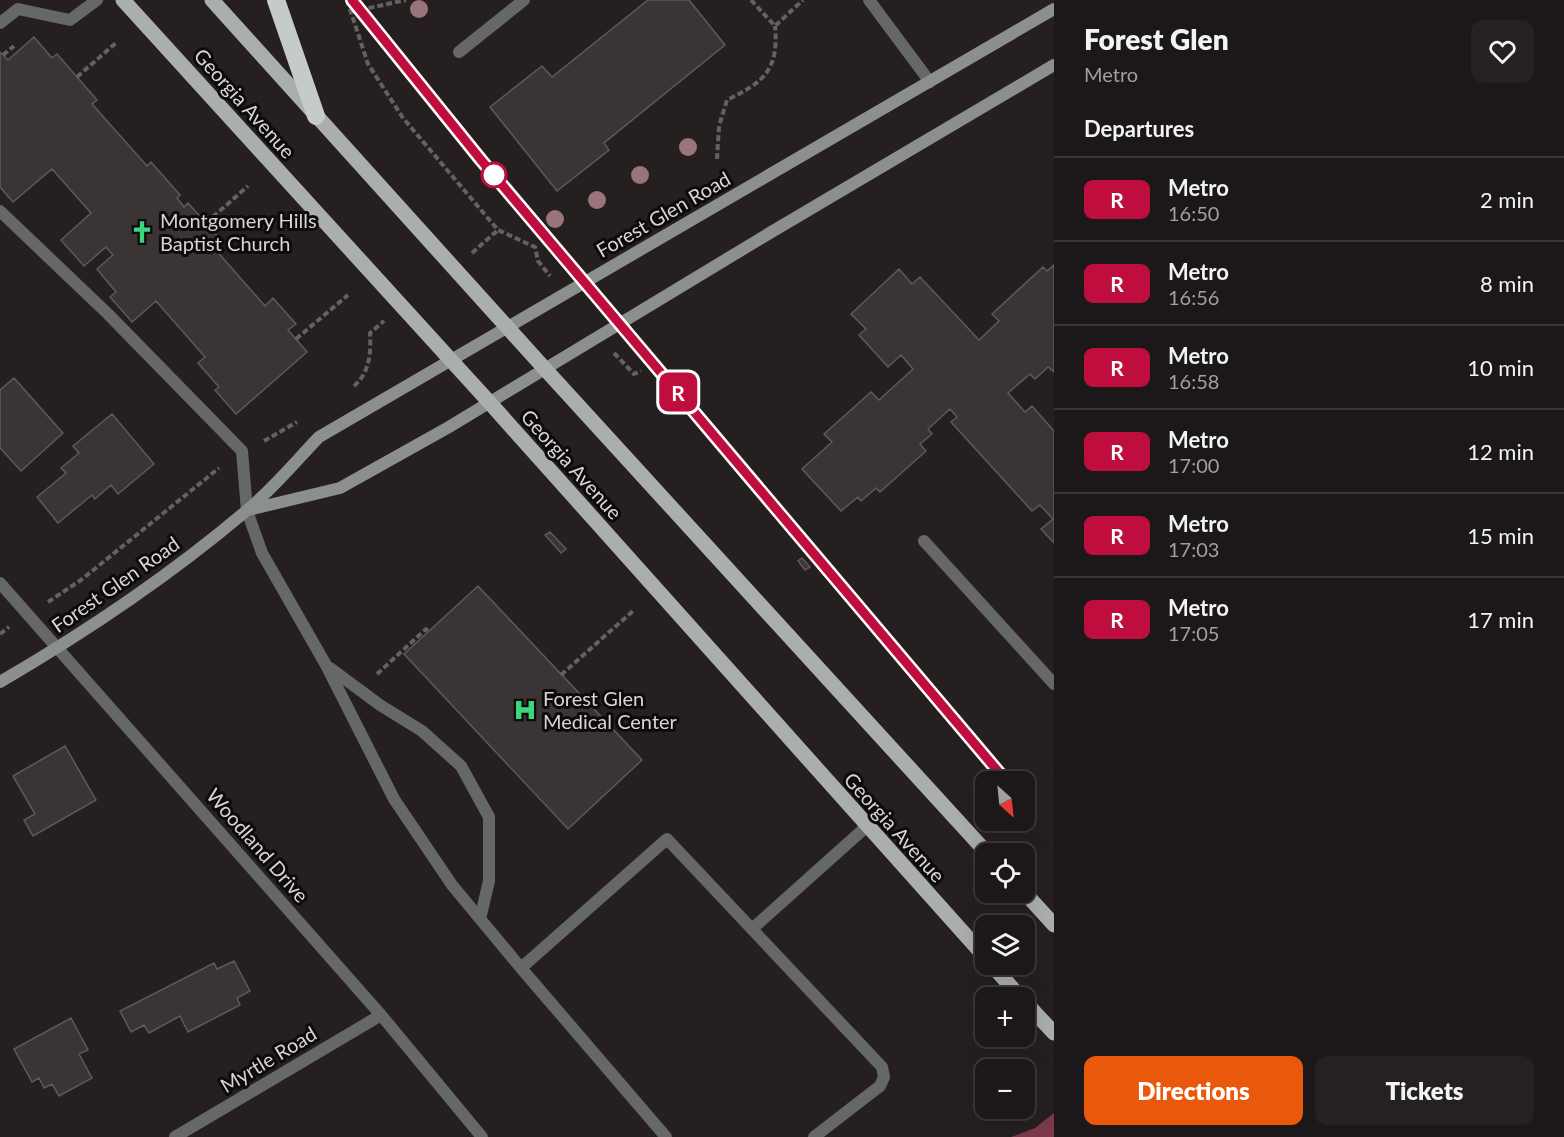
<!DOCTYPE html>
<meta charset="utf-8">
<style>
body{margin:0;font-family:Lato,sans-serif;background:#252021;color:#f1f3f6;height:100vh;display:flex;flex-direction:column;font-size:22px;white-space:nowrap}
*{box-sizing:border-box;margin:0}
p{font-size:20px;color:#a09fa2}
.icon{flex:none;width:33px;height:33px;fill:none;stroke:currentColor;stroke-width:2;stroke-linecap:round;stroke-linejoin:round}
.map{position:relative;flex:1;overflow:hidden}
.sheet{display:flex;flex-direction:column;background:#1c1718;width:510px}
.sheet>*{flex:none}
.badge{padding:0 12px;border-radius:9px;font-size:21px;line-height:39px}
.needle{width:39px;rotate:153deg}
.buttons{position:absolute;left:975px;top:771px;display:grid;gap:12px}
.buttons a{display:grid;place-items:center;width:60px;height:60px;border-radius:12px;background:#1c1718;box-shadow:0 6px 24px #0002,0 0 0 2px #3a3637;font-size:30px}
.map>.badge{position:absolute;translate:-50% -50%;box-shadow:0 0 0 3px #fff}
h2{padding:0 30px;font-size:22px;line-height:54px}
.round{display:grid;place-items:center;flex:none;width:63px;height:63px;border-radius:12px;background:#252021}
.summary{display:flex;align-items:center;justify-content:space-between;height:102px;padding:0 30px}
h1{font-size:28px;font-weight:800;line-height:45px}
.button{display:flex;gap:12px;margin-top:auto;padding:12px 30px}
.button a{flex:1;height:69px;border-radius:12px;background:#ea580c;color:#fff;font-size:24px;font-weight:800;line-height:69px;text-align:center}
.button a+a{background:#252021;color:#f1f3f6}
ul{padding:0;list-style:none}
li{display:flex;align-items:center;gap:18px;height:84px;padding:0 30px;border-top:2px solid #3a3637}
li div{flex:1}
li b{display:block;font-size:22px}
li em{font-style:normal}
li .badge{min-width:66px;font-weight:700;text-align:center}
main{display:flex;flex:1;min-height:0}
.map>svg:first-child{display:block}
.forest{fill:#7a3a4b}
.building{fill:#3b3435;stroke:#60585a;stroke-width:1.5}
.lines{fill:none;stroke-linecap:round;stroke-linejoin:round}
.path{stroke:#666061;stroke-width:4;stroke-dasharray:6 3;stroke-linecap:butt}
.lane{stroke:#656866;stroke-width:12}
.street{stroke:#656866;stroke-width:12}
.secondary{stroke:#8c908d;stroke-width:12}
.primary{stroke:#aaafab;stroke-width:15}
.highway{stroke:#c5ccc7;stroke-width:18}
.tree{fill:#99747b}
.line-casing{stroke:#fff;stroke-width:14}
.line{stroke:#bf0d3e;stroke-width:9}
.stop-dot{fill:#fff;stroke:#bf0d3e;stroke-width:3}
.labels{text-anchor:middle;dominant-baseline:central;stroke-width:6;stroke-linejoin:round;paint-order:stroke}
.street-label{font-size:20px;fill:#d9d4d5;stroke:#0d0a0a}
.poi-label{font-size:20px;fill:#d9d4d5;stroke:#0d0a0a;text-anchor:start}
</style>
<main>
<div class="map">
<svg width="1054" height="1137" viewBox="0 0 1054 1137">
<rect width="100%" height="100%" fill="#261f20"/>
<path class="forest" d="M 1054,1113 L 1054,1137 L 1011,1137 L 1035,1128 Z"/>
<path class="building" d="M 648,0 L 689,0 L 725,45 L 604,143 L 609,150 L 557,191 L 490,107 L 542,66 L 552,77 Z
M 34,37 L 52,58 L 57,54 L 97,100 L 92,104 L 147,166 L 151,162 L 180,195 L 177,198 L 184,207 L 188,203 L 222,241 L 214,248 L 265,306 L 273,298 L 296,324 L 288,330 L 307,352 L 236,414 L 215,390 L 219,387 L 198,363 L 205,357 L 156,301 L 132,322 L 110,297 L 116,292 L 97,269 L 113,255 L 106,247 L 84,266 L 61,240 L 91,213 L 52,169 L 13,202 L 0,187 L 0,52 L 8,60 Z
M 1054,265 L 1054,372 L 1048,367 L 1035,379 L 1030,374 L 1008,393 L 1025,412 L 1032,406 L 1054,431 L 1054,543 L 1041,529 L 1053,519 L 1040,505 L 1032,511 L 951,422 L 957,417 L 950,409 L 928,429 L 932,434 L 920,444 L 926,451 L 880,492 L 876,488 L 861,501 L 858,497 L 841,511 L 802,469 L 832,442 L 824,434 L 871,392 L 879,400 L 913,369 L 901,355 L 888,367 L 859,335 L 866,329 L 851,314 L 899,269 L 912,284 L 920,277 L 979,340 L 999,321 L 992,314 L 1043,267 L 1047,271 Z
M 14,378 L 63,433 L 21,471 L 0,448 L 0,390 Z
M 112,414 L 154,464 L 118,494 L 111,485 L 95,499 L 92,495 L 58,523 L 37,497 L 66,473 L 61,468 L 79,453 L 73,446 Z
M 550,532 L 566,549 L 561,553 L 545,535 Z
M 802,558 L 810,567 L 805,570 L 798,561 Z
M 478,586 L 642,760 L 568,829 L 404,654 Z
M 65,746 L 96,800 L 33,836 L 24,820 L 35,814 L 13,776 Z
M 234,961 L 250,991 L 237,998 L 240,1005 L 188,1032 L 180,1016 L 149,1033 L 144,1025 L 131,1032 L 120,1011 L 214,963 L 217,969 Z
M 71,1018 L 88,1050 L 79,1054 L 92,1078 L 59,1096 L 52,1084 L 44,1088 L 39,1078 L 32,1082 L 14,1049 Z"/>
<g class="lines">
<path class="path" d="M 347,0 L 368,64 L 403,118 L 498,230 L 535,247 L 538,261 L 550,276
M 751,0 L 775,26 L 803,0
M 351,12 L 406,0
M 3,55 L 14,46
M 77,77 L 117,42
M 717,159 L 719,126 L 727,100 C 764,82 779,70 775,26
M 206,223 L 248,186
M 472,253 L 498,230
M 296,339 L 348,295
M 614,353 L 634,374 L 641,371
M 354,386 C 370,372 371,353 370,333 L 384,321
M 264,441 L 297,422
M 48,602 L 81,580 L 219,468
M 0,634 L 9,627
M 377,674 L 426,629 L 428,632
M 561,675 L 634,610"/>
<path class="lane" d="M 0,23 L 18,9 L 70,20 L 97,0
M 459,52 L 524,0
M 0,211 L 108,314 L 242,451 L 247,511 L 262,553 L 326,665 L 394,799 L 452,885 L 521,968 L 667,839 L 882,1067 L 884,1077 L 880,1086 L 814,1137
M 924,541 L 1054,684
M 330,668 L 380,705 L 422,731 L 461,766 L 489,817 L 489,881 L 480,919
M 752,929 L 866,827
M 521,968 L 666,1137"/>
<path class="street" d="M 869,0 L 930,82
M 0,583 L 381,1015 L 482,1137
M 175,1137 L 381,1015"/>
<path class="secondary" d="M 248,510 L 340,488 L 449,427 L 768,234 L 1054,65
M 0,682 C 86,632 169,576 245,512 C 272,490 295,462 319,437 L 1054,9"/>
<path class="primary" d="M 123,0 L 490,403 L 986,958
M 212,0 L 545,369 L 988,854
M 1024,892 L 1054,925
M 991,964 L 1021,998
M 1024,1001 L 1054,1033"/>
<path class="highway" d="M 276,0 L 316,116"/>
</g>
<g class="tree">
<circle cx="419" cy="9" r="9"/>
<circle cx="688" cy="147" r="9"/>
<circle cx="640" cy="175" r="9"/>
<circle cx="597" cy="200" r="9"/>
<circle cx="555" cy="219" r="9"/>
</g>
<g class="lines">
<g class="line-casing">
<path id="line" d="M 352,0 L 481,160 L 1007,782"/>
</g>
<use href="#line" class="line"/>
</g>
<defs>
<g id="church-bare" transform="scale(1.8)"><path d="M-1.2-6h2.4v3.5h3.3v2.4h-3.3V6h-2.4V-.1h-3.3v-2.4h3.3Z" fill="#3ad77f" stroke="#0d0a0a" stroke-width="2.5" paint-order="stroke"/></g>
<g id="hospital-bare" transform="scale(1.8)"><path d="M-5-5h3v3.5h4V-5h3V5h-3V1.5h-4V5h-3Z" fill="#3ad77f" stroke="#0d0a0a" stroke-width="2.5" paint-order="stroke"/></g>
</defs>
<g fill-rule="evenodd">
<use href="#church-bare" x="142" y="232"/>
<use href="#hospital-bare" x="525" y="710"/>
</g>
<circle class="stop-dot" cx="494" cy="175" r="12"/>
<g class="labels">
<g class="street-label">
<text transform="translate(245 103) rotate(48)">Georgia Avenue</text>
<text transform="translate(663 214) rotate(-30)">Forest Glen Road</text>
<text transform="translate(572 464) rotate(48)">Georgia Avenue</text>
<text transform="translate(115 584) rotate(-35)">Forest Glen Road</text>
<text transform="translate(895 827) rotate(48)">Georgia Avenue</text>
<text transform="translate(258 845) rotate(49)">Woodland Drive</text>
<text transform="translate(268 1059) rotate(-31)">Myrtle Road</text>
</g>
<g class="poi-label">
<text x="160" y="220">Montgomery Hills<tspan x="160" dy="23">Baptist Church</tspan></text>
<text x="543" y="698">Forest Glen<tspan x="543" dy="23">Medical Center</tspan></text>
</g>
</g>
</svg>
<div class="buttons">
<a><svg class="needle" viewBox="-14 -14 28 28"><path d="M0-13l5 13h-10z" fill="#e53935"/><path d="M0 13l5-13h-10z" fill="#a09fa2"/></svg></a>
<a><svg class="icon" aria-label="locate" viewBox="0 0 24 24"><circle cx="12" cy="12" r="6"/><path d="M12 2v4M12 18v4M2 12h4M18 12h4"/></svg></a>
<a><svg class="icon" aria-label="layers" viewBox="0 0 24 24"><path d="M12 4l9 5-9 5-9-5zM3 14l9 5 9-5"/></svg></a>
<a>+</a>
<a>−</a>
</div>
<b class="badge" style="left:678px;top:392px;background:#bf0d3e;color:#fff">R</b>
</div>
<section class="sheet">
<div class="summary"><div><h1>Forest Glen</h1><p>Metro</p></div><a class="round"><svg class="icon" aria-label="heart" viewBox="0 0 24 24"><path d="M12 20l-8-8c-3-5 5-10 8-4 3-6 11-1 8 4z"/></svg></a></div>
<h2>Departures</h2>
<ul>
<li><span class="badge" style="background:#bf0d3e;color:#fff">R</span><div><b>Metro</b><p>16:50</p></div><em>2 min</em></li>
<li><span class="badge" style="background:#bf0d3e;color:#fff">R</span><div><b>Metro</b><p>16:56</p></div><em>8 min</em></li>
<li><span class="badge" style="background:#bf0d3e;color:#fff">R</span><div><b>Metro</b><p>16:58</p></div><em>10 min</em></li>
<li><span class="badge" style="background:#bf0d3e;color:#fff">R</span><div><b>Metro</b><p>17:00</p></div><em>12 min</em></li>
<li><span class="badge" style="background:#bf0d3e;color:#fff">R</span><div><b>Metro</b><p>17:03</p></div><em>15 min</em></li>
<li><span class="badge" style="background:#bf0d3e;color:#fff">R</span><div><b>Metro</b><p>17:05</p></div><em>17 min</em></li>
</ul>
<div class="button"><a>Directions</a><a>Tickets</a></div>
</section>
</main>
